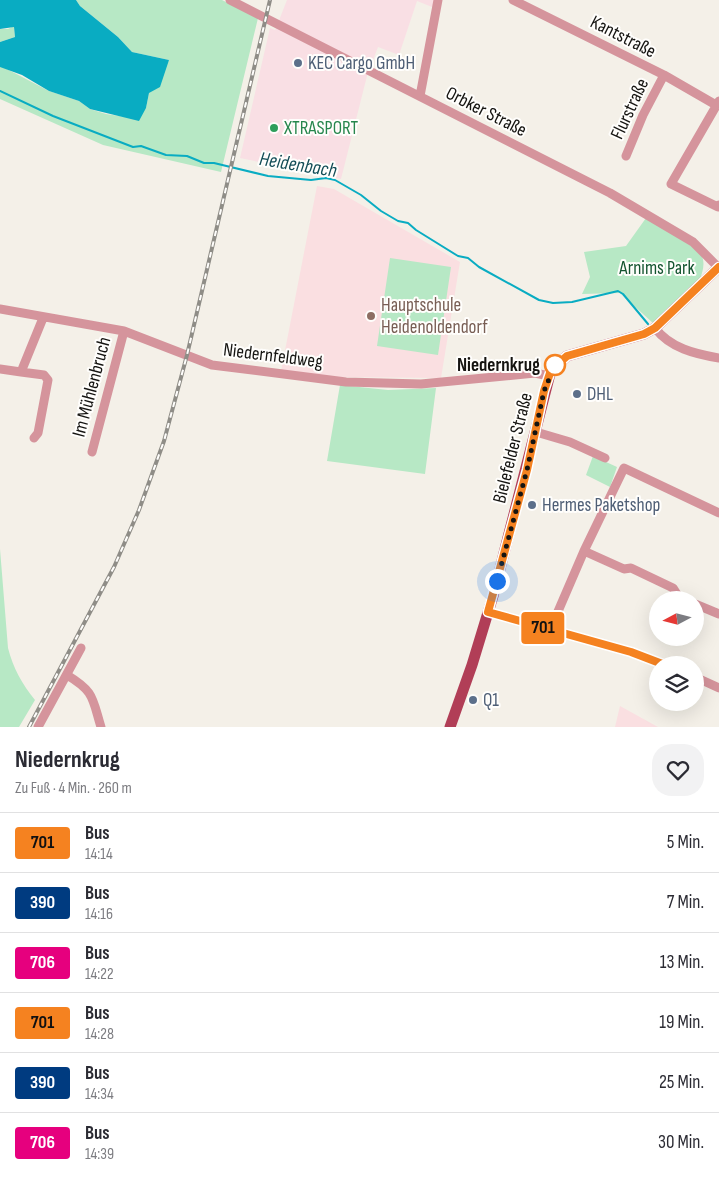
<!DOCTYPE html>
<html lang="de">
<meta charset="utf-8">
<style>
body{margin:0;font-family:"Sofia Sans Condensed",sans-serif;background:#f2f2f3;color:#2b2b33;height:100vh;display:flex;flex-direction:column;font-size:19px;white-space:nowrap}
*{box-sizing:border-box;margin:0}
p{font-size:16px;color:#7c7c81}
.icon{flex:none;width:28px;height:28px;fill:none;stroke:currentColor;stroke-width:2;stroke-linecap:round;stroke-linejoin:round}
.map{position:relative;height:727px;overflow:hidden}
.sheet{display:flex;flex-direction:column;background:#fff;flex:1}
.sheet>*{flex:none}
.badge{padding:0 10px;border-radius:4px;font-size:18px;line-height:32px}
.needle{width:32px;rotate:263deg}
.buttons{position:absolute;left:649px;top:591px;display:grid;gap:10px}
.buttons a{display:grid;place-items:center;width:55px;height:55px;border-radius:50%;background:#fff;box-shadow:0 5px 20px #0002;font-size:25px}
.you{position:absolute;width:25px;height:25px;margin:-12px;border:4px solid #fff;border-radius:50%;background:#1a73e8;box-shadow:0 0 0 8px #1a73e833}
.map>.badge{position:absolute;translate:-50% -50%;box-shadow:0 0 0 2px #fff}
.round{display:grid;place-items:center;flex:none;width:52px;height:52px;border-radius:20px;background:#f2f2f3}
.overview{display:flex;align-items:center;justify-content:space-between;height:85px;padding:0 15px}
h1{font-size:24px;font-weight:700;line-height:38px}
ul{padding:0;list-style:none}
li{display:flex;align-items:center;gap:15px;height:60px;padding:0 15px;border-top:1px solid #e1e1e2}
li div{flex:1}
li b{display:block;font-size:19px}
li em{font-style:normal}
li .badge{min-width:55px;font-weight:700;text-align:center}
.map>svg:first-child{display:block}
.commercial{fill:#f9dfe4}
.education{fill:#fadfe1}
.green{fill:#b7e8c5}
.water{fill:#09acc2}
.lines{fill:none;stroke-linecap:round;stroke-linejoin:round}
.stream{stroke:#09acc2;stroke-width:2}
.minor{stroke:#d5949c;stroke-width:9}
.major{stroke:#b13e57;stroke-width:11}
.rail-casing{stroke:#8f8d87;stroke-width:4}
.rail{stroke:#fffefc;stroke-width:2;stroke-dasharray:5.5;stroke-linecap:butt}
.line-casing{stroke:#fff;stroke-width:11}
.line{stroke:#f58220;stroke-width:8}
.walk{stroke:#151411;stroke-width:5;stroke-dasharray:0 9}
.service-dot{fill:#5c6f8a;stroke:#fffefc;stroke-width:2}
.leisure-dot{fill:#2e9e5b;stroke:#fffefc;stroke-width:2}
.education-dot{fill:#8d6e63;stroke:#fffefc;stroke-width:2}
.stop-dot{fill:#fff;stroke:#f58220;stroke-width:2.5}
.labels{text-anchor:middle;dominant-baseline:central;stroke-width:4;stroke-linejoin:round;paint-order:stroke}
.street-label{font-size:19px;fill:#151411;stroke:#fffefc}
.service-label{font-size:19px;fill:#4e5e75;stroke:#fffefc;text-anchor:start}
.leisure-label{font-size:19px;fill:#27864d;stroke:#fffefc;text-anchor:start}
.park-label{font-size:19px;fill:#13542f;stroke:#fffefc}
.education-label{font-size:19px;fill:#785e54;stroke:#fffefc;text-anchor:start}
.stop-label{font-size:19px;font-weight:bold;fill:#151411;stroke:#fffefc;text-anchor:end}
.water-label{font-size:20px;font-style:italic;fill:#144d57;stroke:#fffefc}
</style>
<div class="map">
<svg width="719" height="727" viewBox="0 0 719 727">
<rect width="100%" height="100%" fill="#f4f0e8"/>
<path class="commercial" d="M 287,0 L 435,0 L 432,7 L 417,1 L 399,55 L 378,47 L 367,76 L 341,179 L 240,158 L 270,28 L 275,30 L 276,28 Z"/>
<path class="education" d="M 317,186 L 334,189 L 460,262 L 441,378 L 338,377 L 281,371 Z
M 620,706 L 658,727 L 615,727 Z"/>
<path class="green" d="M 76,0 L 222,0 L 258,18 L 221,172 L 103,145 L 0,99 L 0,67 L 3,67 L 49,91 L 79,101 L 90,109 L 106,114 L 126,117 L 146,108 L 149,93 L 169,60 L 132,52 L 118,37 L 80,6 Z
M 14,26 L 15,37 L 0,42 L 0,29 L 8,29 Z
M 646,218 C 661,227 690,240 700,253 C 706,261 703,271 700,279 L 654,324 L 620,293 L 582,294 L 590,277 L 584,252 L 626,246 Z
M 390,258 L 451,267 L 438,355 L 377,346 Z
M 340,385 L 388,390 L 436,388 L 425,474 L 327,461 Z
M 593,456 L 617,467 L 610,487 L 586,475 Z
M 0,549 L 8,648 C 13,668 22,684 35,700 L 19,727 L 0,727 Z"/>
<path class="water" d="M 0,0 L 76,0 L 80,6 L 118,37 L 132,52 L 169,60 L 160,87 L 149,93 L 146,108 L 139,121 L 90,109 L 79,101 L 49,91 L 22,75 L 0,67 L 0,42 L 15,37 L 14,27 L 0,29 Z"/>
<g class="lines">
<path class="stream" d="M 0,91 L 53,116 L 133,147 L 141,146 L 166,155 L 187,156 L 204,163 L 214,163 L 268,176 L 311,180 L 326,178 L 335,180 L 361,195 L 381,211 L 398,221 L 408,223 L 416,230 L 458,256 L 468,258 L 479,267 L 539,300 L 553,303 L 572,302 L 618,291 L 623,294 L 648,324"/>
<path class="minor" d="M 230,0 L 610,193 L 693,242 L 718,267
M 513,0 L 664,75 L 716,105
M 420,96 L 438,0
M 719,101 L 671,184 L 718,207 L 719,205
M 626,156 L 643,115 L 664,75
M 0,309 L 124,331 L 212,365 L 346,382 L 421,384 L 535,373 L 549,376
M 655,328 C 670,348 695,354 719,358
M 0,369 L 21,372 L 43,318
M 21,372 L 44,375 L 48,380 L 38,433 L 34,438
M 536,432 L 570,442 L 605,458
M 92,452 L 124,331
M 584,551 L 624,569 L 631,568 L 673,588 L 678,596 L 686,600
M 695,604 L 719,614
M 488,612 L 631,652 L 665,665
M 550,630 L 584,551 L 624,468 L 719,513
M 67,675 C 95,692 92,698 101,727
M 695,677 L 719,688
M 38,727 L 81,648"/>
<path class="major" d="M 450,727 L 472,665 L 493,596 L 551,370 L 567,356 L 644,334 L 655,328 L 719,267"/>
<g class="rail-casing">
<path id="rail" d="M 29,727 L 114,567 L 139,510 L 164,441 L 187,355 L 270,0"/>
</g>
<use href="#rail" class="rail"/>
</g>
<g class="lines">
<g class="line-casing">
<path id="line" d="M 665,665 L 631,652 L 488,612 L 527,470 L 544,391 L 551,370 L 567,356 L 644,334 L 655,328 L 719,267"/>
</g>
<use href="#line" class="line"/>
<path class="walk" d="M 497,581 L 527,470 L 544,391 L 555,365"/>
</g>
<g class="service-dot">
<circle cx="298" cy="63" r="5"/>
<circle cx="577" cy="394" r="5"/>
<circle cx="532" cy="505" r="5"/>
<circle cx="473" cy="700" r="5"/>
</g>
<circle class="leisure-dot" cx="274" cy="128" r="5"/>
<circle class="education-dot" cx="371" cy="316" r="5"/>
<circle class="stop-dot" cx="555" cy="365" r="10"/>
<g class="labels">
<g class="street-label">
<text transform="translate(623 37) rotate(27)">Kantstraße</text>
<text transform="translate(630 109) rotate(-65)">Flurstraße</text>
<text transform="translate(486 112) rotate(27)">Orbker Straße</text>
<text transform="translate(273 356) rotate(7)">Niedernfeldweg</text>
<text transform="translate(92 387) rotate(-75)">Im Mühlenbruch</text>
<text transform="translate(513 448) rotate(-76)">Bielefelder Straße</text>
</g>
<g class="service-label">
<text x="308" y="63">KEC Cargo GmbH</text>
<text x="587" y="394">DHL</text>
<text x="542" y="505">Hermes Paketshop</text>
<text x="483" y="700">Q1</text>
</g>
<g class="leisure-label">
<text x="284" y="128">XTRASPORT</text>
</g>
<g class="park-label">
<text x="657" y="268">Arnims Park</text>
</g>
<g class="education-label">
<text x="381" y="305">Hauptschule<tspan x="381" dy="22">Heidenoldendorf</tspan></text>
</g>
<g class="stop-label">
<text x="540" y="365">Niedernkrug</text>
</g>
<g class="water-label">
<text transform="translate(298 165) rotate(9)">Heidenbach</text>
</g>
</g>
</svg>
<div class="buttons">
<a><svg class="needle" viewBox="-14 -14 28 28"><path d="M0-13l5 13h-10z" fill="#e53935"/><path d="M0 13l5-13h-10z" fill="#7c7c81"/></svg></a>
<a><svg class="icon" aria-label="layers" viewBox="0 0 24 24"><path d="M12 4l9 5-9 5-9-5zM3 14l9 5 9-5"/></svg></a>
</div>
<div class="you" style="left:497px;top:581px"></div>
<b class="badge" style="left:543px;top:628px;background:#f58220;color:#111">701</b>
</div>
<section class="sheet">
<div class="overview"><div><h1>Niedernkrug</h1><p>Zu Fuß · 4 Min. · 260 m</p></div><a class="round"><svg class="icon" aria-label="heart" viewBox="0 0 24 24"><path d="M12 20l-8-8c-3-5 5-10 8-4 3-6 11-1 8 4z"/></svg></a></div>
<ul>
<li><span class="badge" style="background:#f58220;color:#111">701</span><div><b>Bus</b><p>14:14</p></div><em>5 Min.</em></li>
<li><span class="badge" style="background:#003b80;color:#fff">390</span><div><b>Bus</b><p>14:16</p></div><em>7 Min.</em></li>
<li><span class="badge" style="background:#e6007e;color:#fff">706</span><div><b>Bus</b><p>14:22</p></div><em>13 Min.</em></li>
<li><span class="badge" style="background:#f58220;color:#111">701</span><div><b>Bus</b><p>14:28</p></div><em>19 Min.</em></li>
<li><span class="badge" style="background:#003b80;color:#fff">390</span><div><b>Bus</b><p>14:34</p></div><em>25 Min.</em></li>
<li><span class="badge" style="background:#e6007e;color:#fff">706</span><div><b>Bus</b><p>14:39</p></div><em>30 Min.</em></li>
</ul>
</section>
